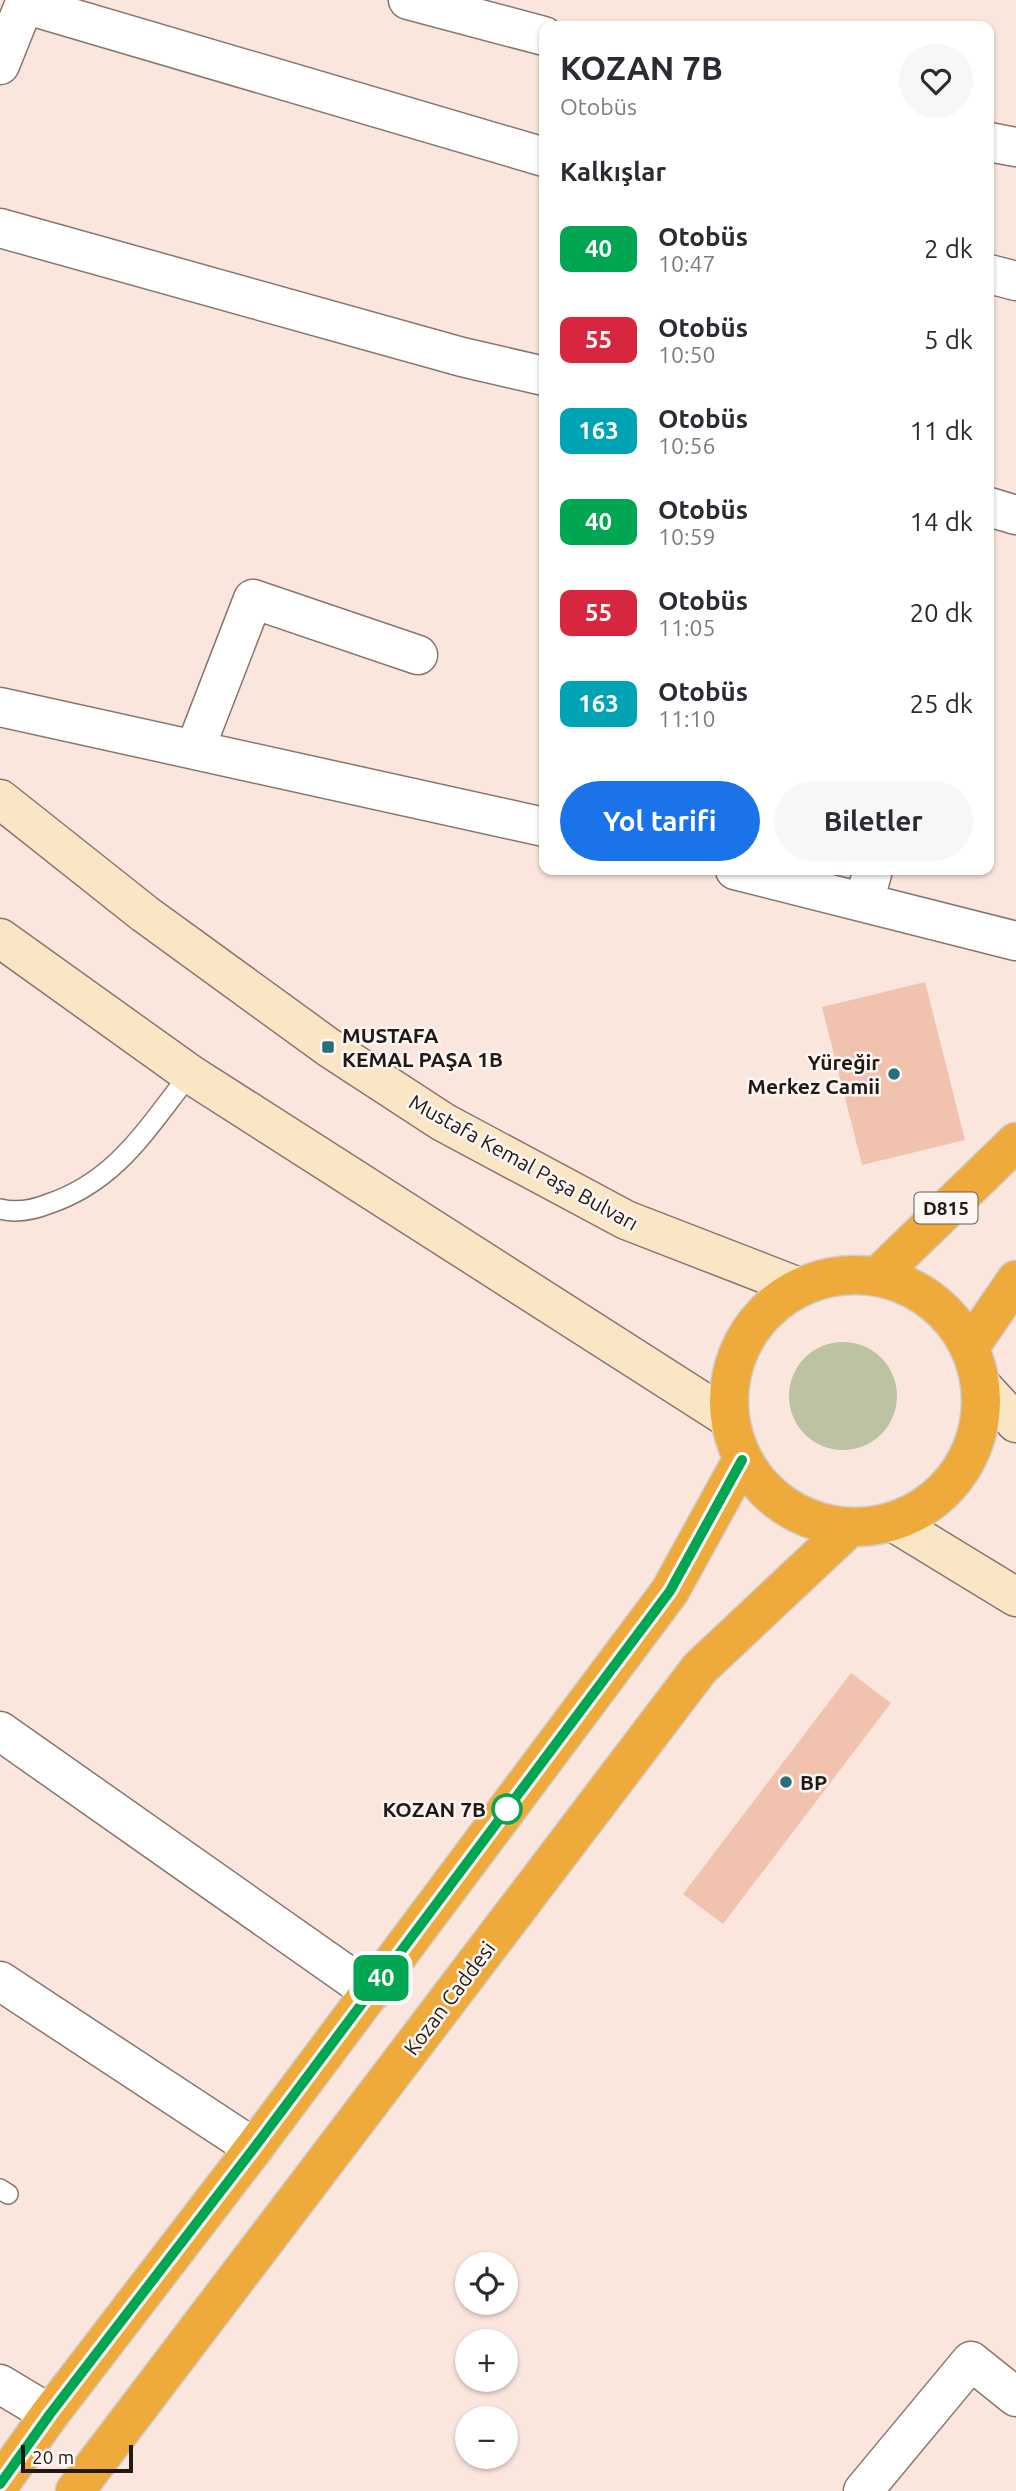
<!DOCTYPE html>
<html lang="tr">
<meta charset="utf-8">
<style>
body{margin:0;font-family:Ubuntu,sans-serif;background:#f7f7f7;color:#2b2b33;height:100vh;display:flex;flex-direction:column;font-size:26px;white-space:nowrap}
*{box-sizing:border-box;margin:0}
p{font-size:23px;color:#7c7c81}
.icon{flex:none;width:38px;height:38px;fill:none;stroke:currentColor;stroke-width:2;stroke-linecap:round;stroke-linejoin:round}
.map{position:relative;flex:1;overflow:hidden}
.details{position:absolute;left:539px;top:21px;width:455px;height:854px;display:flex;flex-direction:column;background:#fff;border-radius:14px;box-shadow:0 2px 5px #0004}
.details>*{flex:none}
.badge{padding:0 14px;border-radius:10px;font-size:24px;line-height:46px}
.tools{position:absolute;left:455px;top:2252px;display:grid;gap:14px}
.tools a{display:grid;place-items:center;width:63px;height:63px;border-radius:50%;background:#fff;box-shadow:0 2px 5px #0004;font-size:35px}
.scale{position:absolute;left:21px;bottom:18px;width:112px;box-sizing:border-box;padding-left:7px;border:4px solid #201916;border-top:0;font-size:19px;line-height:24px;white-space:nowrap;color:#201916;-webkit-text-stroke:5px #fef6f3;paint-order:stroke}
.map>.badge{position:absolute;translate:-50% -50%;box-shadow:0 0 0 4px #fff}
h2{padding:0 21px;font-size:26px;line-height:63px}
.round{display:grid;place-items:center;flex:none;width:74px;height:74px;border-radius:37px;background:#f7f7f7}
.headline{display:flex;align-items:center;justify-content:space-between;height:119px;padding:0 21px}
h1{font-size:33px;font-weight:700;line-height:52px}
.cta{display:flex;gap:14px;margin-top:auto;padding:14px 21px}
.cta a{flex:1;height:80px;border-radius:42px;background:#1a73e8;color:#fff;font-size:28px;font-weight:700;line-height:80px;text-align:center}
.cta a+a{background:#f7f7f7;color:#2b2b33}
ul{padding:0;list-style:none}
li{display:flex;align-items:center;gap:21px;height:91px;padding:0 21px}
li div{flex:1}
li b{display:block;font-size:26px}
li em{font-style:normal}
li .badge{min-width:77px;font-weight:700;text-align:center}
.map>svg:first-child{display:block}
.green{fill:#bcc3a3}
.building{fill:#f1c3af}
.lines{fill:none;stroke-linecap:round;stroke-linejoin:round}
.lane-casing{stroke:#88766e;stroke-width:22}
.street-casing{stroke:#88766e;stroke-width:41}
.secondary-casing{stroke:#88766e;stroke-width:41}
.highway-casing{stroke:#cecccc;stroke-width:41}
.lane{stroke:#fff;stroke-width:19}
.street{stroke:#fff;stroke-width:38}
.secondary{stroke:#fae6c4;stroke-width:38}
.highway{stroke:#eeaa3a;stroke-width:38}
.line-casing{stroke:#fff;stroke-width:16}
.line{stroke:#00a651;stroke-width:10}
.poi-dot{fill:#286f7d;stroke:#fef6f3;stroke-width:2.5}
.stop-dot{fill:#fff;stroke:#00a651;stroke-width:3.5}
.labels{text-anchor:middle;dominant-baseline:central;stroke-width:5;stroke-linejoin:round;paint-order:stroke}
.shield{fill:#fef6f3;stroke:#635b58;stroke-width:2}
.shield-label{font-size:19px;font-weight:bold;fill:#201916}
.poi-label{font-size:21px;font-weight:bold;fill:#201916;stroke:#fef6f3;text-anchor:start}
.street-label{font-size:21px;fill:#201916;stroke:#fef6f3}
.stop-label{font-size:21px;font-weight:bold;fill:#201916;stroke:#fef6f3;text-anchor:end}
</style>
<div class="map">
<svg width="1016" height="2491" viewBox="0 0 1016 2491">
<rect width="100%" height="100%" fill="#fae6dd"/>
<path class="green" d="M789 1396a54 54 0 1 1 108 0a54 54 0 1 1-108 0Z"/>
<path class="building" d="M 925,982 L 965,1140 L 862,1165 L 822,1007 Z
M 851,1673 L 891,1703 L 723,1924 L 683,1894 Z"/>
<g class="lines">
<g class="lane-casing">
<path id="lane" d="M 0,1209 C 16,1213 33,1210 48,1204 C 117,1181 147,1128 190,1074
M 0,2189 L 8,2194"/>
</g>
<g class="street-casing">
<path id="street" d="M 408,0 L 544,36
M 24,4 L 544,157
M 0,65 L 26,0
M 989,142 L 1016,147
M 0,228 L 462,357 L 544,376
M 989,274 L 1016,281
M 989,507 L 1016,515
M 0,707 L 544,827
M 195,749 L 253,599 L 418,655
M 735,870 L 1016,941
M 864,902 L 873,870
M 0,1731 L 371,1992
M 0,1981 L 254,2148
M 0,2384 L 50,2414
M 863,2491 L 971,2361 L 1016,2397"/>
</g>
<g class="secondary-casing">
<path id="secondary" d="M 0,799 L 145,914 L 328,1047 L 443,1122 L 626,1220 L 799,1287
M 0,938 L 190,1074 L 728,1418
M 981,1385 L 1016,1423
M 893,1522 L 1016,1597"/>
</g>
<g class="highway-casing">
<path id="highway" d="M729 1401a126 126 0 1 1 252 0a126 126 0 1 1-252 0Z
M 878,1276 L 1016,1142
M 970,1347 L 1016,1280
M 0,2484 L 50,2414 L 254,2148 L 670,1591 L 742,1460
M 75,2491 L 700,1668 L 849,1528"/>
</g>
<use href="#lane" class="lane"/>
<use href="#street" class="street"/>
<use href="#secondary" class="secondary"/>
<use href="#highway" class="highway"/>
</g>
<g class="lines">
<g class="line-casing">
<path id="line" d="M 0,2484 L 50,2414 L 254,2148 L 670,1591 L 742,1460"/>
</g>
<use href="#line" class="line"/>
</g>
<g class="poi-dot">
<rect x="321" y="1040" width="14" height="14" rx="3.5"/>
<circle cx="894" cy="1074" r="7"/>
<circle cx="786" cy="1782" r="7"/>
</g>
<circle class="stop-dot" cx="507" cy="1809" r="14"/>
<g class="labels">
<rect class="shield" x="914.5" y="1192.5" width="63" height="31" rx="5"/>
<g class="shield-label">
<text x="946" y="1208">D815</text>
</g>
<g class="poi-label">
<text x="342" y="1035">MUSTAFA<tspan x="342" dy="24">KEMAL PAŞA 1B</tspan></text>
<text x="880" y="1062" text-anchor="end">Yüreğir<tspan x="880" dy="24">Merkez Camii</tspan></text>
<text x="800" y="1782">BP</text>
</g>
<g class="street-label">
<text transform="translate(524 1162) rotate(29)">Mustafa Kemal Paşa Bulvarı</text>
<text transform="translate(449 1998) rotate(-53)">Kozan Caddesi</text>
</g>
<g class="stop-label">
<text x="486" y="1809">KOZAN 7B</text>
</g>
</g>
</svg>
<div class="tools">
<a><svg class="icon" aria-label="locate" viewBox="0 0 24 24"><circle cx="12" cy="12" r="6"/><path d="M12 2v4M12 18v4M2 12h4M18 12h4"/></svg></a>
<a>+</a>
<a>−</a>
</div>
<div class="scale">20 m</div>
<b class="badge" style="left:381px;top:1978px;background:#00a651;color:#fff">40</b>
<section class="details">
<div class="headline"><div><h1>KOZAN 7B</h1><p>Otobüs</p></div><a class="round"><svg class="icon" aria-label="heart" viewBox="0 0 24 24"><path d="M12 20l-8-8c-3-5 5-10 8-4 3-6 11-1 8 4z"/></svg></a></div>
<h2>Kalkışlar</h2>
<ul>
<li><span class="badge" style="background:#00a651;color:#fff">40</span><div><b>Otobüs</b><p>10:47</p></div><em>2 dk</em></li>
<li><span class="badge" style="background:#d7263d;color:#fff">55</span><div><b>Otobüs</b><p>10:50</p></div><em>5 dk</em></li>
<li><span class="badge" style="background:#00a3b4;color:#fff">163</span><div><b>Otobüs</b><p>10:56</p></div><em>11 dk</em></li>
<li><span class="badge" style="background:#00a651;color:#fff">40</span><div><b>Otobüs</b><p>10:59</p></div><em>14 dk</em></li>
<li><span class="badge" style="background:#d7263d;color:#fff">55</span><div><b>Otobüs</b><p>11:05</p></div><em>20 dk</em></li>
<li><span class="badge" style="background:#00a3b4;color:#fff">163</span><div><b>Otobüs</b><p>11:10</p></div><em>25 dk</em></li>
</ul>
<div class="cta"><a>Yol tarifi</a><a>Biletler</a></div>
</section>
</div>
